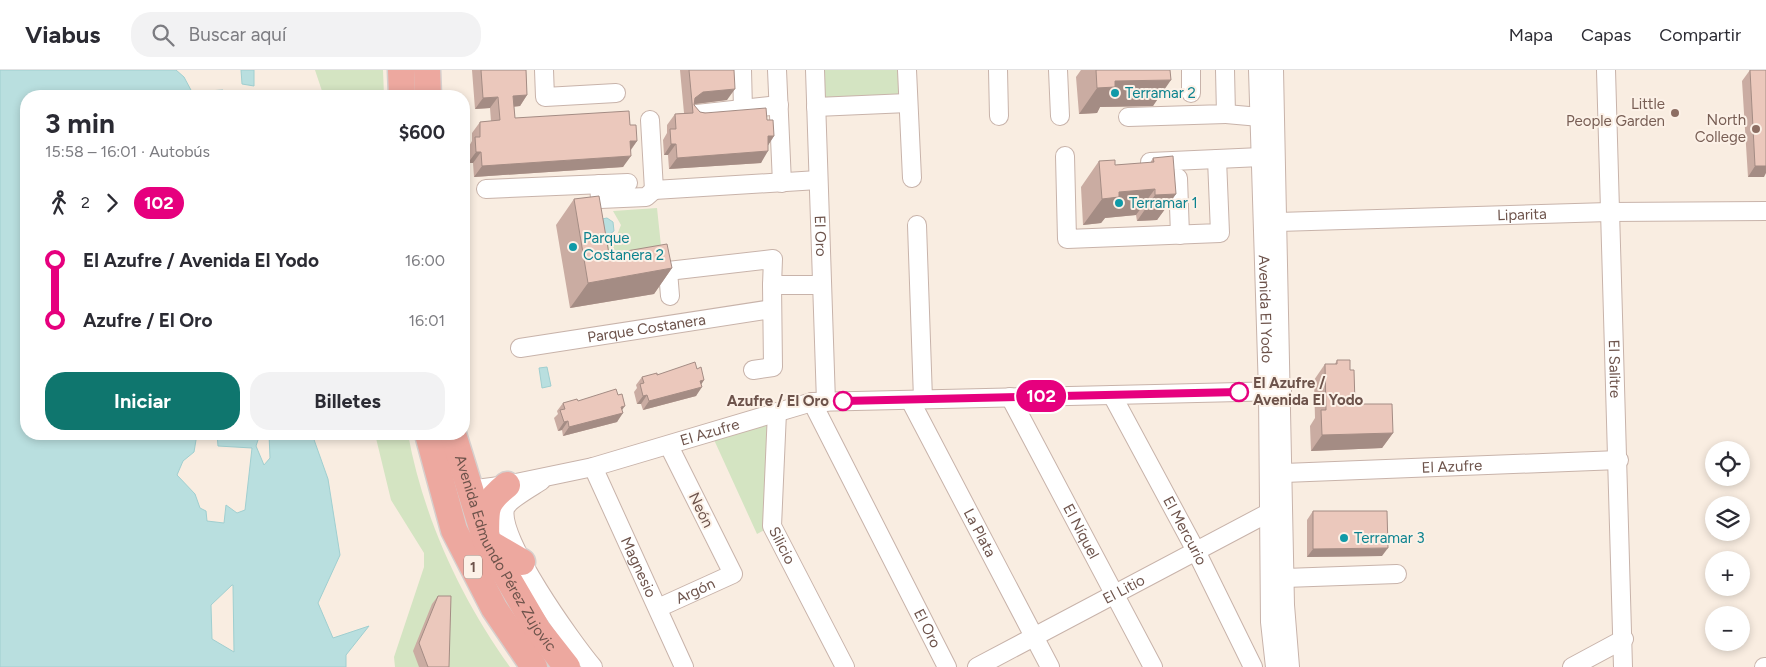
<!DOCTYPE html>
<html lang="es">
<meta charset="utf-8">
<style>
body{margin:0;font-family:Figtree,sans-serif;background:#f2f2f3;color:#2b2b33;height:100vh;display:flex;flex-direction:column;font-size:19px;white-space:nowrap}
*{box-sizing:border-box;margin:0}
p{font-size:16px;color:#7c7c81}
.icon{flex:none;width:28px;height:28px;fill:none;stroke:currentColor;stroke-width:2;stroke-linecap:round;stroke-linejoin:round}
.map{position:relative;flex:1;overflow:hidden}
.side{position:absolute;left:20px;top:20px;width:450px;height:350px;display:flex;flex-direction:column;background:#fff;border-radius:20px;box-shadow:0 2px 8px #0003}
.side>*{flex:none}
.badge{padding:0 10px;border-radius:16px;font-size:18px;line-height:32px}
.buttons{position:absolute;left:1705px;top:371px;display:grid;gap:10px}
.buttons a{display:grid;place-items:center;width:45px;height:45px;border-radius:50%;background:#fff;box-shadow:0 2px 8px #0003;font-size:25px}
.map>.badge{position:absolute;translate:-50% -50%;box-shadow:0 0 0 2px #fff}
.legs{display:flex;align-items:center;gap:8px;height:55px;padding:0 25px;font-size:16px}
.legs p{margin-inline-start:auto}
.head{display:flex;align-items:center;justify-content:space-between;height:85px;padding:0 25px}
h1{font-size:28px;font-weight:700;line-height:38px}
.cta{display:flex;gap:10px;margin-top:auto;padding:10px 25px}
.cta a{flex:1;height:58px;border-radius:20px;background:#0f766e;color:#fff;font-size:20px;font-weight:700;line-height:58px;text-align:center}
.cta a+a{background:#f2f2f3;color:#2b2b33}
ul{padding:0 25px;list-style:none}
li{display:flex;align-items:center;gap:18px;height:60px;font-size:19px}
li i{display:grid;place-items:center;width:8px;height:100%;margin:0 6px;background:currentColor}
li i::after{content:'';width:12px;height:12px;margin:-6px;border:4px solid;border-radius:50%;background:#fff}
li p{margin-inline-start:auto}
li:first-child i{background:linear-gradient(#0000 50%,currentColor 0)}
li:last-child i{background:linear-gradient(currentColor 50%,#0000 0)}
header{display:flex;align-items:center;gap:30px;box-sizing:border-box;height:70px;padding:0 25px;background:#fff;border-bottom:1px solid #e1e1e2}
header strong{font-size:24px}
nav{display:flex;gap:28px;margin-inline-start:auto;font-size:18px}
.search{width:350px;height:45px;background:#f2f2f3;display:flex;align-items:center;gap:12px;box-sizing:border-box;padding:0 18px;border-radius:20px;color:#7c7c81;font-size:19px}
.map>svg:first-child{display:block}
.green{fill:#d4e4c2}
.water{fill:#b9dfdf;stroke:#a0cfd0;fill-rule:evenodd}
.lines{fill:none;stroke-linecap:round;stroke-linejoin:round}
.minor-casing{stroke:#c8b3aa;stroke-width:20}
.highway-casing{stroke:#d6cfcd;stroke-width:29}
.minor{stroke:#fff;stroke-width:18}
.highway{stroke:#eda89f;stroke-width:26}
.wall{fill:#caaca2}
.shaded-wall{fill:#a48c84}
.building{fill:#ebc8bc;stroke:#a48c84}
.line-1-casing{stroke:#fff;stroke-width:11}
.line-1{stroke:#e6007e;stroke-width:8}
.culture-dot{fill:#0f9aa8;stroke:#fcf1e7;stroke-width:2}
.education-dot{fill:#8d6e63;stroke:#fcf1e7;stroke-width:2}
.stop-1-dot{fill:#fff;stroke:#e6007e;stroke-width:2.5}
.labels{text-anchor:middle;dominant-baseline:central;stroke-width:4;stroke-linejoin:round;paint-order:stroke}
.shield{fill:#fcf1e7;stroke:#98827a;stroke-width:1}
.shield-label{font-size:14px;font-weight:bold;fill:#6d534b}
.culture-label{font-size:15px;fill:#0d838f;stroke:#fcf1e7;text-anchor:start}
.education-label{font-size:15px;fill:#785e54;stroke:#fcf1e7;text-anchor:end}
.street-label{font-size:15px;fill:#6d534b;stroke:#fcf1e7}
.stop-label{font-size:15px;font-weight:bold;fill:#6d534b;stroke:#fcf1e7;text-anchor:start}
</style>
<header>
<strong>Viabus</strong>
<div class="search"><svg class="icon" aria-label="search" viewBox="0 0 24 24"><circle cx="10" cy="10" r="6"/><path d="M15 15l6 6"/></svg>Buscar aquí</div>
<nav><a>Mapa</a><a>Capas</a><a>Compartir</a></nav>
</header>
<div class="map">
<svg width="1766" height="597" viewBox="0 0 1766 597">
<rect width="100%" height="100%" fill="#f9ede1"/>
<path class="green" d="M 315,0 L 383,0 L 384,26 L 322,26 L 322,21 Z
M 823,0 L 899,0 L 900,26 L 824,29 Z
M 657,138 L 661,176 L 571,192 L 599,173 L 617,165 L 621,155 L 613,141 Z
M 777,342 L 772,456 L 757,464 L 710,361 Z
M 375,364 L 408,364 C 423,447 461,529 510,597 L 395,597 L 394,587 L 424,497 L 424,483 L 391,430 Z"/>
<path class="water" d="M 0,0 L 176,0 L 184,7 L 192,22 L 223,20 L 226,26 L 26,26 L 26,364 L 197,364 L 194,382 L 183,391 L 177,405 L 195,424 L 200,438 L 206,441 L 207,451 L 224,453 L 226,435 L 237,443 L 245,440 L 252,378 L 218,376 L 217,364 L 260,364 L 256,376 L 264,395 L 270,388 L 269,364 L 312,364 L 328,409 L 340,485 L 318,533 L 333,568 L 369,556 L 346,585 L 346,597 L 0,597 ZM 232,515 L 233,515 L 234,582 L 212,569 L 211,535 Z
M 241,0 L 254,0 L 254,16 L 242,14 Z
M 607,148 L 613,152 L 614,161 L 605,168 L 597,150 Z
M 547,297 L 551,316 L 542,318 L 539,298 Z"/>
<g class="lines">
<g class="minor-casing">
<g id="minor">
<path d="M 544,0 L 545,27 L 616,23"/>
<path d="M 742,0 L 743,39"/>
<path d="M 777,0 L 782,113"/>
<path id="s1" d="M 815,0 L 826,332"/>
<path d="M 907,0 L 912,108"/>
<path d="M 998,0 L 999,46"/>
<path d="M 1058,0 L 1060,46"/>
<path d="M 1191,0 L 1191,23"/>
<path id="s2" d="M 1258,0 L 1268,322 L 1270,552 L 1275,597"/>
<path d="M 1274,0 L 1285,535 L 1290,597"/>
<path id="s3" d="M 1606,0 L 1623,597"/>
<path d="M 816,37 L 908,33"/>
<path d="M 697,44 L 779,35"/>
<path d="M 1226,44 L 1260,47"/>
<path d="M 1128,47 L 1226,44 L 1225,0"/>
<path d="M 650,50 L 654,120 L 818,110"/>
<path d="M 1065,86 L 1067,169 L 1220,163 L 1217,89"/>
<path d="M 1150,92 L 1261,87"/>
<path d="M 1178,108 L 1180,165"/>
<path d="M 599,114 L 600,129 L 646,127 L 654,120"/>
<path d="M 486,119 L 628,113"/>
<path id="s4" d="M 1278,152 L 1609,142 L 1766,141"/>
<path d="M 917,155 L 923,329"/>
<path d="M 670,226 L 668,201 L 773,189 L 772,215"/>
<path id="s5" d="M 520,278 L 772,239"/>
<path d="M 753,300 L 773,297 L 772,215 L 822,215"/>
<path id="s6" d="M 1112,325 L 1196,481 L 1253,597"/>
<path id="s7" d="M 1010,327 L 1153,597"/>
<path id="s8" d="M 910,330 L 1050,597"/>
<path id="s9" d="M 812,332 L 947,597"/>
<path id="s10" d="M 777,342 L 772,456 L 845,597"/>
<path id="s11" d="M 593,397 L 684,597"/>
<path id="s12" d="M 1284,403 L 1619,390"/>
<path d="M 541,411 C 532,417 508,430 505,439 C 498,469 572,572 593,597"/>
<path id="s13" d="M 469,420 L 507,415 L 593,397 L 812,332 L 1282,321"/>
<path d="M 1285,508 L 1397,504"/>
<path id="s14" d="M 658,538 L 733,504 L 669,376"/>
<path id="s15" d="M 977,597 L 1270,442"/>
<path d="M 1572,597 L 1624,569"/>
<path d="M 1764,597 L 1766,597"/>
</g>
</g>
<g class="highway-casing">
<g id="highway">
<path d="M 401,0 L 402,26"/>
<path d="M 427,0 L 428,26"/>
<path d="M 428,364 L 454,460 L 494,538 L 534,597"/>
<path id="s16" d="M 453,364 L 486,471 L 538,560 L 567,597"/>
<path d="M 507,415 C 482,435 487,440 486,471 L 522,492"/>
</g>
</g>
<use href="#minor" class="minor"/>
<use href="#highway" class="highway"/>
</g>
<path class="wall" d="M 472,0 L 526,0 L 527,25 L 520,36 L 514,37 L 515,48 L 630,55 L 637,71 L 631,80 L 623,97 L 474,107 L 473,93 L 468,93 L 468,78 L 472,71 L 472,63 L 480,52 L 491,51 L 490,38 L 475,39 Z
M 680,0 L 734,0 L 727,30 L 695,34 L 694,35 L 700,42 L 767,50 L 774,66 L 768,75 L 761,93 L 669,99 L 668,85 L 664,85 L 663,70 L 667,63 L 667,55 L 675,44 L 684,43 Z
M 1081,0 L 1170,0 L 1153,36 L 1100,37 L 1097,43 L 1079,44 L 1076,7 Z
M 1750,0 L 1764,107 L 1748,107 L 1742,11 Z
M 1153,88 L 1176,124 L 1157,150 L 1137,151 L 1136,145 L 1105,148 L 1101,153 L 1083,155 L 1081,117 L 1099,91 L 1115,95 L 1150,93 Z
M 574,129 L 609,184 L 672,198 L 654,224 L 570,238 L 556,155 Z
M 1337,290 L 1350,300 L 1355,334 L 1393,363 L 1382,378 L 1311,381 L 1310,356 L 1315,348 L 1314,310 L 1325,294 L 1335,294 Z
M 697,299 L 704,310 L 701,314 L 696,326 L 643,340 L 641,334 L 637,334 L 634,322 L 637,318 L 636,315 L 642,307 Z
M 578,331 L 622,340 L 617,352 L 563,366 L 562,360 L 558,361 L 554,348 L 558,344 L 557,341 L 563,333 Z
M 1313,441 L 1382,486 L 1307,487 L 1307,450 Z
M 438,526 L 449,597 L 419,597 L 413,581 L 432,534 Z"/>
<path class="shaded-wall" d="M 1171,10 L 1153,36 L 1100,37 L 1097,43 L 1079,44 L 1097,18 L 1115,11 Z
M 735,19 L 727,30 L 695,34 L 692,36 L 695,28 L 703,22 Z
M 527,25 L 520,36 L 506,37 L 513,26 Z
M 498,27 L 490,38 L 475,39 L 483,28 Z
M 768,66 L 774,66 L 767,77 Z
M 630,71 L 637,71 L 629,82 Z
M 671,74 L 676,74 L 668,85 L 664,85 Z
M 768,81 L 761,93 L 669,99 L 677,88 Z
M 476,82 L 481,82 L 473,93 L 468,93 Z
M 631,86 L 623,97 L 474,107 L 482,96 Z
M 1755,96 L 1766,96 L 1766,103 L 1764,107 L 1748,107 Z
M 1155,119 L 1136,145 L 1105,148 L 1101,153 L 1083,155 L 1102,129 L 1119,122 Z
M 1176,124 L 1157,150 L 1137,151 L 1155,125 Z
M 672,198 L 654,224 L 570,238 L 588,213 Z
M 704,310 L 699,318 L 702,317 L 696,326 L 643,340 L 649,331 Z
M 647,325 L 641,334 L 637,334 L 643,326 Z
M 625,336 L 619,344 L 623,343 L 617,352 L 563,366 L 569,357 Z
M 568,351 L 562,360 L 558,361 L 564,352 Z
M 1393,363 L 1382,378 L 1311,381 L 1322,365 Z
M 1388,478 L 1382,486 L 1307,487 L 1313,479 Z"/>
<path class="building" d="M 481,0 L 526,0 L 527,25 L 513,26 L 515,48 L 629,41 L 630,55 L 636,55 L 637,71 L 630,71 L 631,86 L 482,96 L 481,82 L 476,82 L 475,67 L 480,67 L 480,52 L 500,50 L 498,27 L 483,28 Z
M 689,0 L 734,0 L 735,19 L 703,22 L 695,28 L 694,35 L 700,42 L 705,43 L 766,38 L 767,50 L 773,50 L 774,66 L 768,66 L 768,81 L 677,88 L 676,74 L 671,74 L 670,59 L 676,59 L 675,44 L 693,43 Z
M 1096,0 L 1170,0 L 1171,10 L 1115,11 L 1115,17 L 1097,18 Z
M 1750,0 L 1766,0 L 1766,96 L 1755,96 Z
M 1173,86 L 1176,124 L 1155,125 L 1155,119 L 1119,122 L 1119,127 L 1102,129 L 1099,91 L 1115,90 L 1115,95 L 1154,92 L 1153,88 Z
M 599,126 L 609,184 L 667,174 L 672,198 L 588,213 L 574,129 Z
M 1337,290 L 1350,290 L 1350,300 L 1354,300 L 1355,334 L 1392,334 L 1393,363 L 1322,365 L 1321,340 L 1326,340 L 1325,294 L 1337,294 Z
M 695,292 L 697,299 L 701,297 L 704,310 L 700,311 L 702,317 L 649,331 L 647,325 L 643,326 L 640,314 L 644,313 L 642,307 L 657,303 L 657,305 Z
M 616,319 L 618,325 L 622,324 L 625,336 L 621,337 L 623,343 L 569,357 L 568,351 L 564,352 L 560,340 L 565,339 L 563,333 L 577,329 L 578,331 Z
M 1313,441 L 1387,441 L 1388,478 L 1313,479 Z
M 438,526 L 451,526 L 449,597 L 428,597 L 419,573 Z"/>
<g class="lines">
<g class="line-1-casing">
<path id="line-1" d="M 843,331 L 1239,322"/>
</g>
<use href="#line-1" class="line-1"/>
</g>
<g class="culture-dot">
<circle cx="1115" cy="23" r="5"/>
<circle cx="1119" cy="133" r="5"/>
<circle cx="573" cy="177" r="5"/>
<circle cx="1344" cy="468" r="5"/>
</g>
<g class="education-dot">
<circle cx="1675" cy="43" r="5"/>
<circle cx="1756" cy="59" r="5"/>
</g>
<g class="stop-1-dot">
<circle cx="1239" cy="322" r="9"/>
<circle cx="843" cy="331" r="9"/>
</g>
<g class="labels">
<rect class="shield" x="464" y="485.5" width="18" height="23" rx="4"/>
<g class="shield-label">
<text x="473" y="497">1</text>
</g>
<g class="culture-label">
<text x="1125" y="23">Terramar 2</text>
<text x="1129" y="133">Terramar 1</text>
<text x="583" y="168">Parque<tspan x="583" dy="17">Costanera 2</tspan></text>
<text x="1354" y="468">Terramar 3</text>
</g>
<g class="education-label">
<text x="1665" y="34">Little<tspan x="1665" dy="17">People Garden</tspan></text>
<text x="1746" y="50">North<tspan x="1746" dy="17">College</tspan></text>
</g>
<g class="street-label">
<text stroke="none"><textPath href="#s4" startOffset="244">Liparita</textPath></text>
<text stroke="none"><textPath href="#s1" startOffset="166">El Oro</textPath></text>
<text stroke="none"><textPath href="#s2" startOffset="239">Avenida El Yodo</textPath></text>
<text stroke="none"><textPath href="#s5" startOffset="128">Parque Costanera</textPath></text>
<text stroke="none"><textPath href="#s3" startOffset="299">El Salitre</textPath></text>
<text stroke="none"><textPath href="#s13" startOffset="248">El Azufre</textPath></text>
<text stroke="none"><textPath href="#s12" startOffset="168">El Azufre</textPath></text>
<text transform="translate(701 440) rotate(64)">Neón</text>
<text stroke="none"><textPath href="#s6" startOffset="154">El Mercurio</textPath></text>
<text stroke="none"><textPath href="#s7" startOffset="152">El Níquel</textPath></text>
<text stroke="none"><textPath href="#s8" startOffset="150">La Plata</textPath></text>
<text stroke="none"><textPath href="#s10" startOffset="136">Silicio</textPath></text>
<text stroke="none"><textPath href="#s16" startOffset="131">Avenida Edmundo Pérez Zujovic</textPath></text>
<text stroke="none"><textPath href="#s11" startOffset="110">Magnesio</textPath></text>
<text stroke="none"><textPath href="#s15" startOffset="166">El Litio</textPath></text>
<text stroke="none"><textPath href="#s14" startOffset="41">Argón</textPath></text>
<text stroke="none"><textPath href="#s9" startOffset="254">El Oro</textPath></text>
</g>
<g class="stop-label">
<text x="1253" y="313">El Azufre /<tspan x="1253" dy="17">Avenida El Yodo</tspan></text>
<text x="829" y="331" text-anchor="end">Azufre / El Oro</text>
</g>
</g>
</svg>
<div class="buttons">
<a><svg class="icon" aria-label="locate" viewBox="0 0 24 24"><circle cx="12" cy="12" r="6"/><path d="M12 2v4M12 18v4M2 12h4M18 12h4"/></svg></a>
<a><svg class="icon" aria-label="layers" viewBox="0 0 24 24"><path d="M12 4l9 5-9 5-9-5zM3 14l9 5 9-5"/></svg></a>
<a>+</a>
<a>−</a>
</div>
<b class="badge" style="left:1041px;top:326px;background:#e6007e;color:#fff">102</b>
<section class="side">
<div class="head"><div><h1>3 min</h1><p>15:58 – 16:01 · Autobús</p></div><b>$600</b></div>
<div class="legs"><svg class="icon" aria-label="walk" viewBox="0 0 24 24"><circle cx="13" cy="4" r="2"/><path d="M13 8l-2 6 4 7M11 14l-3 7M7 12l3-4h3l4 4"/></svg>2<svg class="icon" aria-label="forward" viewBox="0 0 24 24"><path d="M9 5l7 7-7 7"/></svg><b class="badge" style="background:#e6007e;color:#fff">102</b></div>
<ul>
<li><i style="color:#e6007e"></i><b>El Azufre / Avenida El Yodo</b><p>16:00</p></li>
<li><i style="color:#e6007e"></i><b>Azufre / El Oro</b><p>16:01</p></li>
</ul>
<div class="cta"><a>Iniciar</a><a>Billetes</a></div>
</section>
</div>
